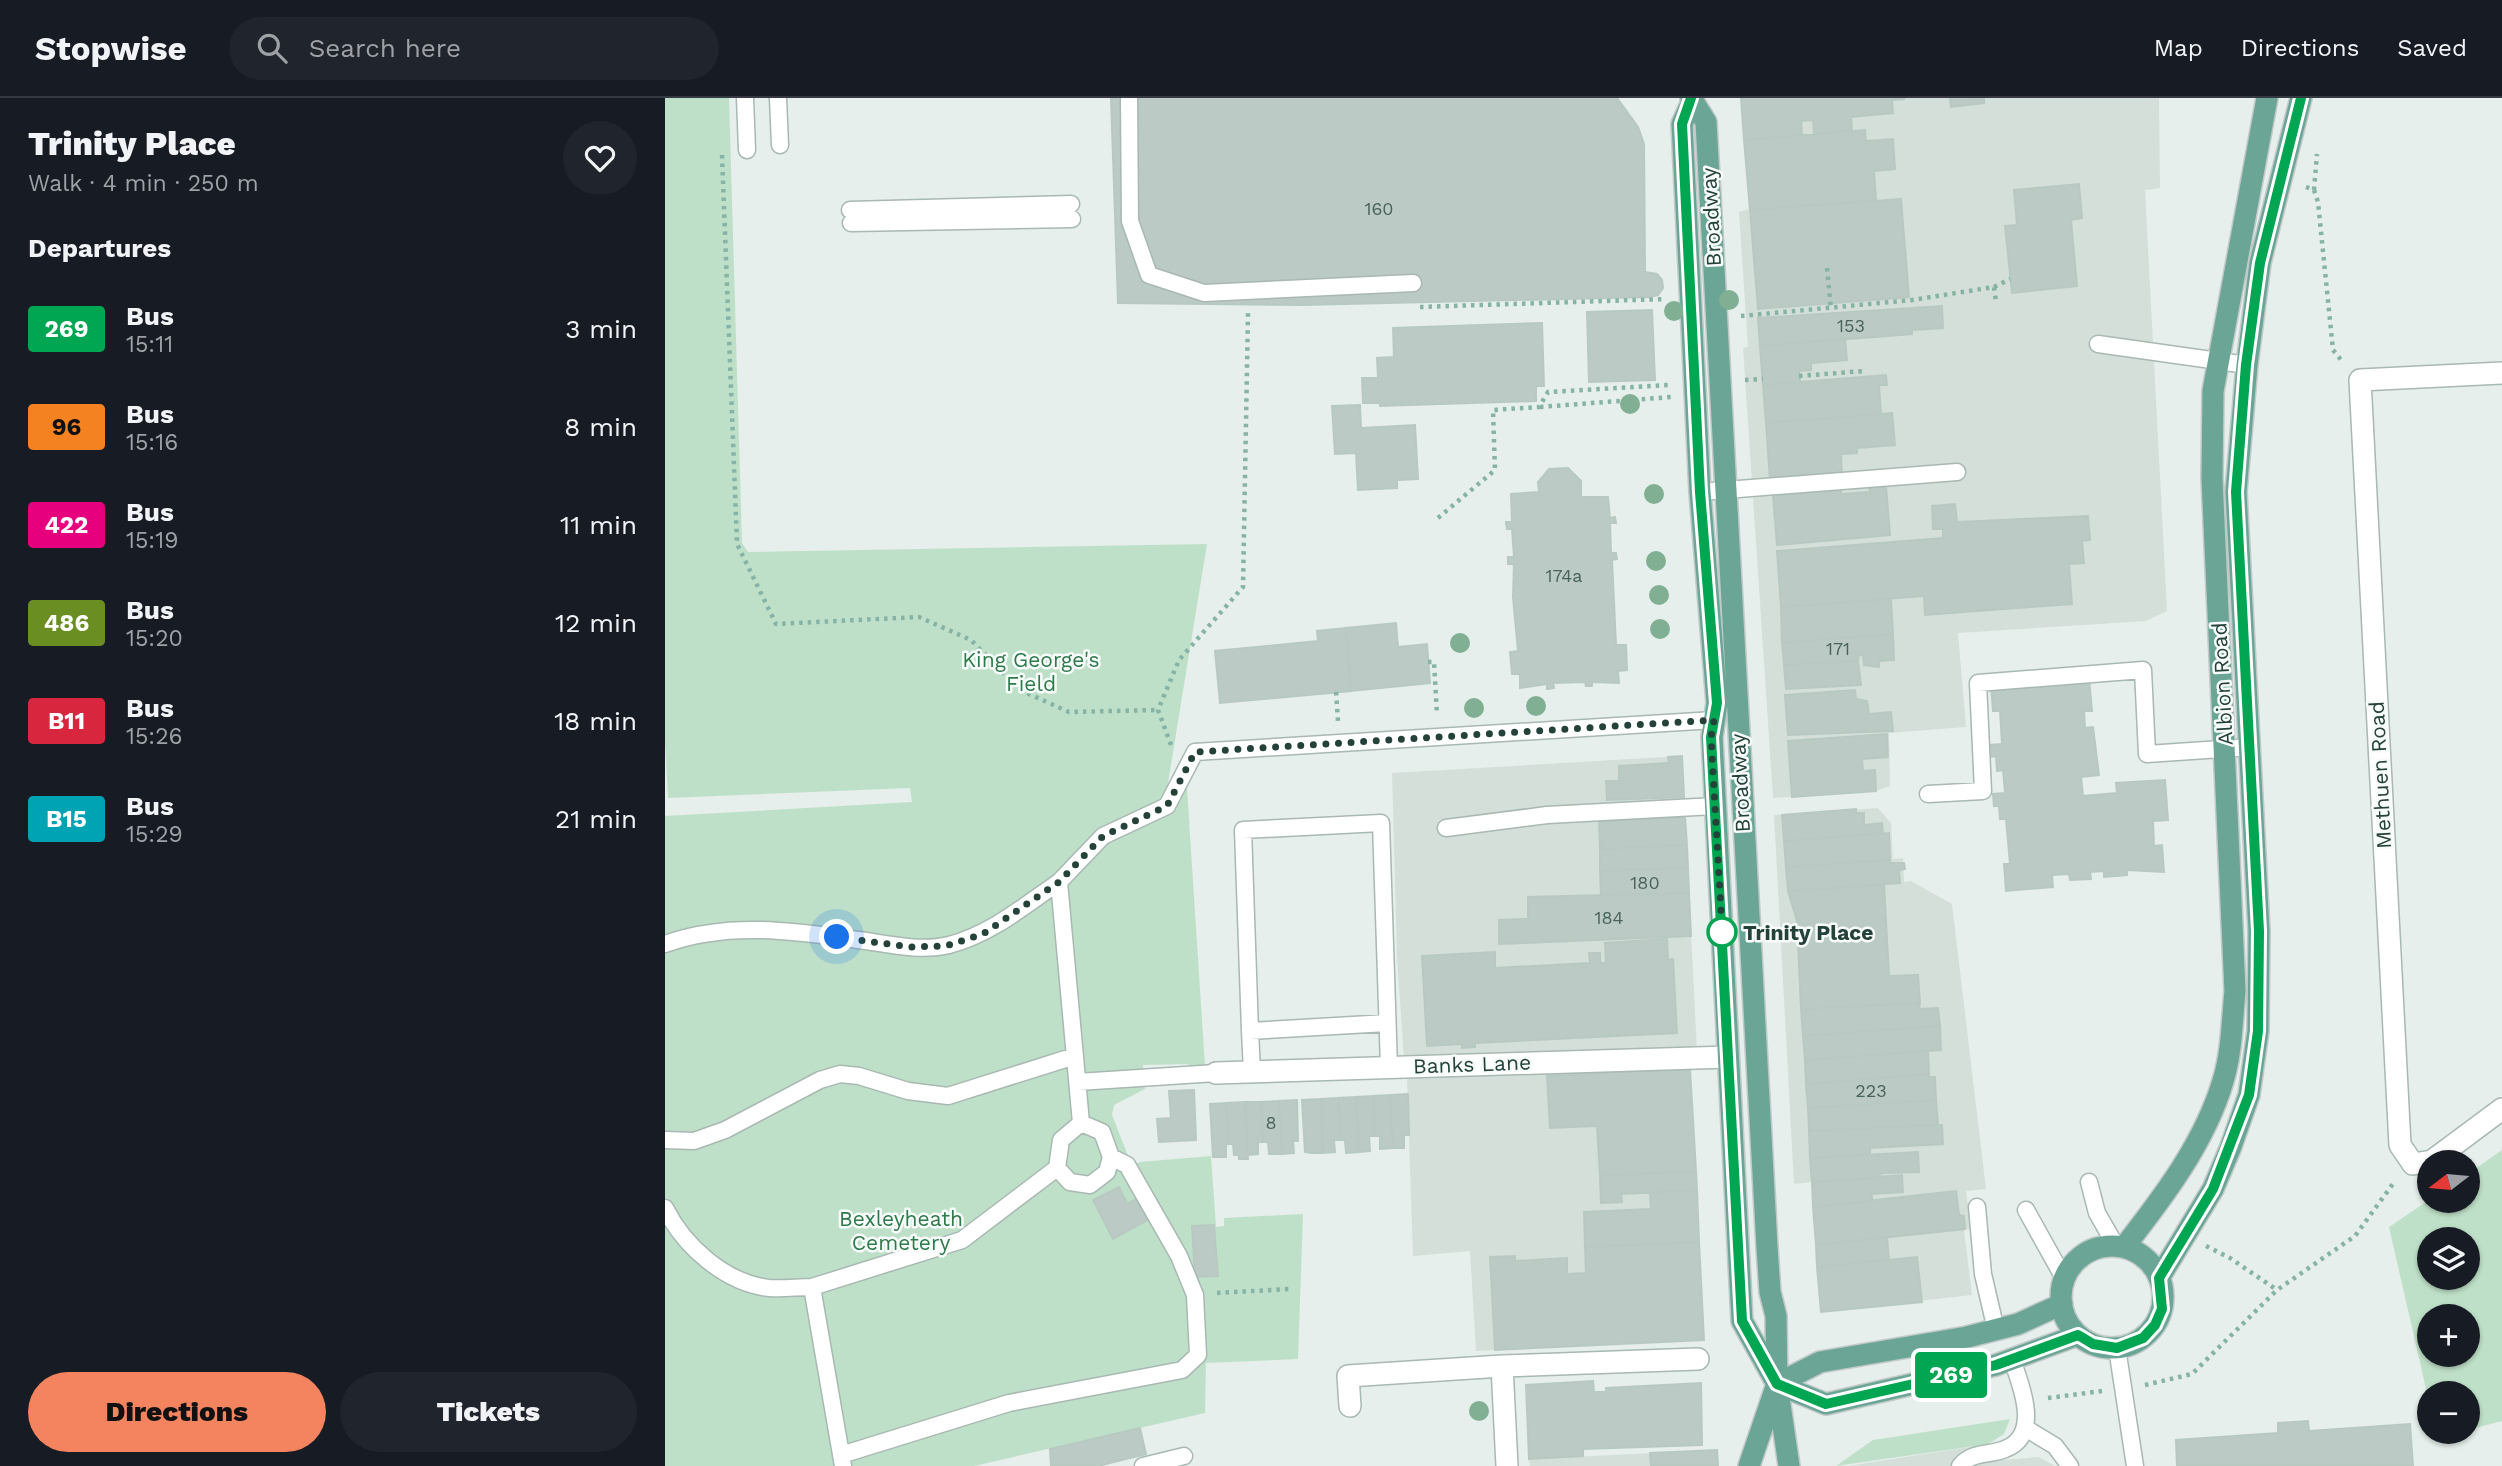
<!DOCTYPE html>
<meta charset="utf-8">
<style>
body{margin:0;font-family:"Work Sans",sans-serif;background:#20242c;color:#f1f3f6;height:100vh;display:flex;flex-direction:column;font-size:26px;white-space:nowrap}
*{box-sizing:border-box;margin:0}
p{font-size:23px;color:#9ea1a6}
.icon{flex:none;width:38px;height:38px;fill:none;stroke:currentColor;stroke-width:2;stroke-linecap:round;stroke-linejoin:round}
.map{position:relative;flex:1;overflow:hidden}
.sheet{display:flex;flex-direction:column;background:#171b24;width:665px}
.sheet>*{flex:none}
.badge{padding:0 14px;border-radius:5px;font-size:24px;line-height:46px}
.needle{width:46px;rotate:254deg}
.buttons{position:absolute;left:1752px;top:1052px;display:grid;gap:14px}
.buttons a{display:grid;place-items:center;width:63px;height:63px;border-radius:50%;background:#171b24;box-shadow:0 2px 5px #0004;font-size:35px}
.you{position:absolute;width:35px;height:35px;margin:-18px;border:5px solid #fff;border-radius:50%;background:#1a73e8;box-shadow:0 0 0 10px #1a73e833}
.map>.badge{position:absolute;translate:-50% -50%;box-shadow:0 0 0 4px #fff}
h2{padding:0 28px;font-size:26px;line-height:63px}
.round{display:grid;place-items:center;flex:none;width:74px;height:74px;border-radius:37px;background:#20242c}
.headline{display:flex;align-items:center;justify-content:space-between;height:119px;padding:0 28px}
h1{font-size:33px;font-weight:800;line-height:52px}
.action{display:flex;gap:14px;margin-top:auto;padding:14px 28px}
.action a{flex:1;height:80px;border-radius:42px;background:#f4845f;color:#111;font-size:28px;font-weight:800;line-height:80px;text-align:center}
.action a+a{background:#20242c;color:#f1f3f6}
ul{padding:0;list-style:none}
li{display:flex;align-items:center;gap:21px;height:98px;padding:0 28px}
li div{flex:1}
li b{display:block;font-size:26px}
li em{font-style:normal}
li .badge{min-width:77px;font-weight:700;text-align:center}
header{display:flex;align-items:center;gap:42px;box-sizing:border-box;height:98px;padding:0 35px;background:#171b24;border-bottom:2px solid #363941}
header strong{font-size:33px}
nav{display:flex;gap:38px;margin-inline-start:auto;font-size:24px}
.search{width:490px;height:63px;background:#20242c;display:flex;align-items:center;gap:18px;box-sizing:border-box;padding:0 24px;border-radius:38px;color:#9ea1a6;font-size:26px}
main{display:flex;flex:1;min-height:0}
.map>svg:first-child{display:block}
.built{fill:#d4dfda}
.green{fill:#bfe0c8;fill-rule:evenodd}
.building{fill:#bbcac4;stroke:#b8c9c2;stroke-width:2}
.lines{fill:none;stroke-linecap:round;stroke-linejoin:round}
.service-casing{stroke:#a8b8b2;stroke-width:19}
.minor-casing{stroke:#a8b8b2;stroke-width:24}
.primary-casing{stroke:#c2cac8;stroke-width:24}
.path{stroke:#86b3a5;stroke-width:4.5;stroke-dasharray:3.5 5;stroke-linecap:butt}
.service{stroke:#fff;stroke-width:16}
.minor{stroke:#fff;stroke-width:21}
.primary{stroke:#6aa596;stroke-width:21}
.tree{fill:#80af93}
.line-casing{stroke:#fff;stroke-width:16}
.line{stroke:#00a651;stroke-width:10}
.walk{stroke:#24423a;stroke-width:7;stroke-dasharray:0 12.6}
.stop-dot{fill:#fff;stroke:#00a651;stroke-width:3.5}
.labels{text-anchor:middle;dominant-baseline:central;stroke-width:5;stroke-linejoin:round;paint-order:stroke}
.number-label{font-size:18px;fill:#4a645c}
.street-label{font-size:21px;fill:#24423a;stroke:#f7fbf9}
.park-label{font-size:21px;fill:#2d7a4b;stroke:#f7fbf9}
.stop-label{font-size:21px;font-weight:bold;fill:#24423a;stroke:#f7fbf9;text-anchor:start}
</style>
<header>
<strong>Stopwise</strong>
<div class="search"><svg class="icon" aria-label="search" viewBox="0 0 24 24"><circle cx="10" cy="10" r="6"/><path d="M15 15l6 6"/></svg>Search here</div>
<nav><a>Map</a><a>Directions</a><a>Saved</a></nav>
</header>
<main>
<section class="sheet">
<div class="headline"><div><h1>Trinity Place</h1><p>Walk · 4 min · 250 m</p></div><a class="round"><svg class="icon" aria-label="heart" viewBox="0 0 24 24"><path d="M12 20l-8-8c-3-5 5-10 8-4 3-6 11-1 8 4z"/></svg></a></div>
<h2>Departures</h2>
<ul>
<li><span class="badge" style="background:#00a651;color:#fff">269</span><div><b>Bus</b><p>15:11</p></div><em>3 min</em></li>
<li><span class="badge" style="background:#f58220;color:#111">96</span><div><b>Bus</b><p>15:16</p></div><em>8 min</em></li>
<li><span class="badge" style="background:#e6007e;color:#fff">422</span><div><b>Bus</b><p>15:19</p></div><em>11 min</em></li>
<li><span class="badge" style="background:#6b8e23;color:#fff">486</span><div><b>Bus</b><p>15:20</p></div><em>12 min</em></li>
<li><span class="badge" style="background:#d7263d;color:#fff">B11</span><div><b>Bus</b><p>15:26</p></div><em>18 min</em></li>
<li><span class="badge" style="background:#00a3b4;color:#fff">B15</span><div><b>Bus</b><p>15:29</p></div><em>21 min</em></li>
</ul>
<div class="action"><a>Directions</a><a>Tickets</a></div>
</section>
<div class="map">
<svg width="1837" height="1368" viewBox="0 0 1837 1368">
<rect width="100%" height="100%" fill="#e6efeb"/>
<path class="built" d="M 1076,0 L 1494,0 L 1495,90 L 1480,92 L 1502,513 L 1481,523 L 1293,535 L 1301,629 L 1224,635 L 1225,688 L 1211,693 L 1108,700 L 1078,250 L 1083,249 L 1074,114 L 1085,111 Z
M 1017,658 L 1032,953 L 739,962 L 732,858 L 727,675 Z
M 1213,710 L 1226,725 L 1228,761 L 1238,760 L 1239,784 L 1246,783 L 1287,806 L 1321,1091 L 1301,1093 L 1306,1130 L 1299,1132 L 1307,1197 L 1156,1214 L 1147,1084 L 1129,1086 L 1109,717 Z
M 1025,971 L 1039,1242 L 811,1253 L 805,1153 L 748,1158 L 742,980 Z
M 1323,1346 L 1325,1363 L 1374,1359 L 1390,1368 L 1183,1368 Z
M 1052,1352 L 1053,1368 L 865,1368 L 864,1361 Z"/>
<path class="green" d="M 0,0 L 64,0 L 77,445 L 83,454 L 542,446 L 502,691 L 522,690 L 540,969 L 530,970 L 522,966 L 478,967 L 480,991 L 449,1007 L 447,1017 L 467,1068 L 475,1064 L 546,1058 L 551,1129 L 559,1128 L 559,1120 L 638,1116 L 633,1261 L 541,1265 L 540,1315 L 309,1368 L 0,1368 L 0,718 L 247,704 L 245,690 L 3,700 L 0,644 Z
M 1837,1052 L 1837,1323 L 1803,1332 L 1802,1295 L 1764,1295 L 1764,1304 L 1724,1129 L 1764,1102 L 1802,1102 L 1803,1076 ZM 1802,1141 L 1802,1180 L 1764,1180 L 1764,1141 ZM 1764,1218 L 1802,1218 L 1802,1256 L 1764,1256 Z
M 1345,1321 L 1339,1336 L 1323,1346 L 1171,1368 L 1208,1342 Z"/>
<path class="building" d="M 446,0 L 952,0 L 973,29 L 979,46 L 980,174 L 992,176 L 997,182 L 998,190 L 993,197 L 985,199 L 637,207 L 453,205 Z
M 1076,0 L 1239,0 L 1239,1 L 1227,2 L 1228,15 L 1186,19 L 1187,32 L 1149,36 L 1148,22 L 1136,23 L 1137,37 L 1079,42 Z
M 1285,0 L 1319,0 L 1319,5 L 1286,9 Z
M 1200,32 L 1201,43 L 1228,41 L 1230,71 L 1209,73 L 1211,102 L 1085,112 L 1079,42 Z
M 1414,86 L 1417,120 L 1406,122 L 1412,188 L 1347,195 L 1340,128 L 1352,127 L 1349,92 Z
M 1236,101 L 1244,199 L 1093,211 L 1085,112 Z
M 1277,208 L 1278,230 L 1247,232 L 1247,236 L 1095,248 L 1093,220 Z
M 987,212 L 990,282 L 924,284 L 922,214 Z
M 877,225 L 879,288 L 871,288 L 871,303 L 715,308 L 715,305 L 698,305 L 697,280 L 713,280 L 712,260 L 729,259 L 728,230 Z
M 1180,241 L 1182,262 L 1146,265 L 1146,272 L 1134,273 L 1135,284 L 1098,287 L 1095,248 Z
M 1221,277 L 1222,287 L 1214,287 L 1216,316 L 1101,325 L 1098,287 Z
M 695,307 L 696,330 L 750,327 L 753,381 L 732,382 L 732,390 L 693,392 L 691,355 L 670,356 L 667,308 Z
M 1227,315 L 1230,347 L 1192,350 L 1192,355 L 1176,356 L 1177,377 L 1105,382 L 1101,325 Z
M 903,370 L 916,383 L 916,399 L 943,399 L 945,420 L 950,419 L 951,425 L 945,425 L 946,455 L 951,455 L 952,461 L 947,462 L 951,547 L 961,547 L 962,572 L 953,573 L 954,585 L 927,584 L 927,588 L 921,588 L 920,584 L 888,585 L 889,590 L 882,591 L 882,586 L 855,590 L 855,576 L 847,576 L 845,554 L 853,553 L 848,499 L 849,466 L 843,466 L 843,459 L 849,459 L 847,431 L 842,431 L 841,424 L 847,424 L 846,396 L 874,394 L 873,384 L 884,371 Z
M 1221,388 L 1225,437 L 1112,447 L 1108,397 L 1176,391 L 1176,396 L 1205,394 L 1204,389 Z
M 1290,406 L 1292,424 L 1423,418 L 1425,442 L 1417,443 L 1419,465 L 1404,466 L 1407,506 L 1260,517 L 1259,498 L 1116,509 L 1112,453 L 1278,440 L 1278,431 L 1268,431 L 1267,408 Z
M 1226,501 L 1228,536 L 1117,545 L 1116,509 Z
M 731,525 L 733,549 L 762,546 L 765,585 L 686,593 L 681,530 Z
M 681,530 L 686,593 L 555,605 L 550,553 L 653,543 L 652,533 Z
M 1228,536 L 1229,562 L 1214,563 L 1214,569 L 1199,567 L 1198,557 L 1194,557 L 1193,563 L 1119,567 L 1117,545 Z
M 1193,563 L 1196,587 L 1121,591 L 1119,567 Z
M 1424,580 L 1427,613 L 1419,613 L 1420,630 L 1428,629 L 1434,677 L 1416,679 L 1418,698 L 1452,695 L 1451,685 L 1500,682 L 1503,722 L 1488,723 L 1489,748 L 1497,747 L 1499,774 L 1462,772 L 1462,777 L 1439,779 L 1439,773 L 1425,774 L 1426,781 L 1405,782 L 1404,776 L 1387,777 L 1388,789 L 1341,793 L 1339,766 L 1345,766 L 1341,721 L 1335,721 L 1334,708 L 1329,708 L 1328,696 L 1340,695 L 1338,672 L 1332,673 L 1331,658 L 1325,659 L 1324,647 L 1337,646 L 1335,613 L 1328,613 L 1326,587 Z
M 1190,592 L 1191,601 L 1202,603 L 1204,616 L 1226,614 L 1228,633 L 1123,637 L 1120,597 Z
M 1222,636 L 1223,659 L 1197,661 L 1198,673 L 1210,672 L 1211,693 L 1127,699 L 1123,643 Z
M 1017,658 L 1019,699 L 942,702 L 941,683 L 954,683 L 954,668 L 1004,665 L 1003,659 Z
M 1191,711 L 1191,715 L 1199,715 L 1199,727 L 1217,725 L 1218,735 L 1119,743 L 1117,717 Z
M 1020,719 L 1022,747 L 935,751 L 934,723 Z
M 1224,735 L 1225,762 L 1121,769 L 1119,743 Z
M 1022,747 L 1023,770 L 935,773 L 935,751 Z
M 1225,762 L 1225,765 L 1239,765 L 1240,771 L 1234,772 L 1235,785 L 1123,793 L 1121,769 Z
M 1023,770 L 1024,795 L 936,797 L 935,773 Z
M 1219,787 L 1224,878 L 1253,877 L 1255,905 L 1136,911 L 1132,823 L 1123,793 Z
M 1024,795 L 1026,838 L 834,846 L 834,822 L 863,821 L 863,799 Z
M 1002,841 L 1003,862 L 1008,861 L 1012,935 L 810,945 L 810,949 L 797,950 L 797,946 L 762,948 L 757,858 L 830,854 L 830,870 L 925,865 L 924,855 L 935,855 L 935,865 L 941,865 L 940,845 Z
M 1255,905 L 1254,911 L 1273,910 L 1275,928 L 1138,938 L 1136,911 Z
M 1275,928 L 1276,952 L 1140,962 L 1138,938 Z
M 1263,953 L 1264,976 L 1141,986 L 1140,962 Z
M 1025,971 L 1031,1073 L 935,1078 L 932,1028 L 885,1030 L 882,978 Z
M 1264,976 L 1264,979 L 1270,979 L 1271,1002 L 1143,1010 L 1141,986 Z
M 529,992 L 531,1042 L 494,1044 L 492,1021 L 506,1020 L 504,993 Z
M 743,996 L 744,1037 L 739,1037 L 739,1050 L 728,1050 L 725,997 Z
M 725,997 L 728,1050 L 715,1051 L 715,1038 L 710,1038 L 708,998 Z
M 708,998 L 710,1038 L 704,1038 L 705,1053 L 694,1054 L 691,999 Z
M 691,999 L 694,1054 L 681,1055 L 680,1042 L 676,1042 L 673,1000 Z
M 673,1000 L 676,1042 L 669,1042 L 670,1054 L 658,1055 L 656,1001 Z
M 656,1001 L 658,1055 L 646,1055 L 640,1054 L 637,1002 Z
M 632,1002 L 633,1043 L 628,1043 L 629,1055 L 617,1056 L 614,1003 Z
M 1271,1002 L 1273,1027 L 1144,1033 L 1143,1010 Z
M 614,1003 L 617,1056 L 604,1056 L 603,1044 L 598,1044 L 596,1004 Z
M 580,1004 L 583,1061 L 574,1061 L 574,1057 L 569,1057 L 568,1046 L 564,1046 L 561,1005 Z
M 580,1004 L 596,1004 L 598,1044 L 593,1044 L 593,1056 L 583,1057 Z
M 561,1005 L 564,1046 L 561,1046 L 561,1059 L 548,1059 L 545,1006 Z
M 1277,1027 L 1278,1046 L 1205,1050 L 1205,1056 L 1145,1060 L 1144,1033 Z
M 1253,1054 L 1254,1074 L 1218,1075 L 1206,1081 L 1147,1084 L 1145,1060 Z
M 1031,1073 L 1032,1092 L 956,1096 L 957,1104 L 936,1105 L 935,1078 Z
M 1237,1077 L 1238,1094 L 1206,1096 L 1208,1103 L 1148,1109 L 1147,1084 Z
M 454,1089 L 462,1106 L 475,1099 L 486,1120 L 448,1141 L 428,1102 Z
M 1032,1092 L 1034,1144 L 920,1149 L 919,1114 L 986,1111 L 985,1095 Z
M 1291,1093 L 1294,1117 L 1299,1118 L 1300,1131 L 1151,1147 L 1148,1109 Z
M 549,1127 L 553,1178 L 530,1179 L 527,1128 Z
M 1222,1139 L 1224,1162 L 1152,1169 L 1151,1147 Z
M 1034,1144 L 1039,1242 L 830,1252 L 825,1159 L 850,1158 L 850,1163 L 902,1160 L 902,1176 L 921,1175 L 920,1149 Z
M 1252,1159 L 1257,1204 L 1156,1214 L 1152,1169 Z
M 928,1283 L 929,1294 L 941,1294 L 941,1290 L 1036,1285 L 1037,1347 L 918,1351 L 918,1358 L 864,1361 L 861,1287 Z
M 1643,1323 L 1644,1333 L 1745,1326 L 1748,1368 L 1512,1368 L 1511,1342 L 1613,1335 L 1613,1325 Z
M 475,1330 L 481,1356 L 433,1368 L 386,1368 L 385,1351 Z
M 1052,1352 L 1053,1368 L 986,1368 L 985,1355 Z"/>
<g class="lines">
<g class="service-casing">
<path id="service" d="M 80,0 L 82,52
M 113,0 L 115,47
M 464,0 L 465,123 L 484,177 L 539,195 L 748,185
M 185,112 L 406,106
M 186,125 L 407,121
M 1433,246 L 1582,267
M 1035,394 L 1292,374
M 1263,696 L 1318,693 L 1313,585 L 1478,572 L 1482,656 L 1586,649
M 781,730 L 882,717 L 1050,708
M 394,784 L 438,738 L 502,708 L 530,654 L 1049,622
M 0,846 C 63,823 129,833 194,842 C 223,846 255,854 284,847 C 326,836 359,808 394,784 L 416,1025 L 396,1042 L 392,1070 L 297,1142 L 147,1189
M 585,933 L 578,732 L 716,725 L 724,969
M 587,973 L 585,933 L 722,925
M 413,984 L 551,975
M 0,1042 L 29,1043 L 60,1032 L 155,982 L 175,976 L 194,978 L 243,993 L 283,998 L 410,958
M 392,1070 L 405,1084 L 425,1087 L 442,1074 L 446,1059
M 1424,1084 L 1432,1115 L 1451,1148
M 1312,1109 L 1318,1176 L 1331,1232
M 0,1110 C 19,1148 60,1185 104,1190 C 118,1191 133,1189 147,1189 L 178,1368
M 1361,1112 L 1400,1182
M 1452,1250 L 1470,1368
M 1362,1331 L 1390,1348 L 1405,1368
M 176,1357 L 344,1305 L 517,1272 L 533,1257 L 530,1197 L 514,1158 L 462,1067 L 446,1059 L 437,1034 L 416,1025
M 478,1368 L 519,1358
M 1295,1368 C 1307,1353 1323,1358 1340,1351 C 1376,1338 1357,1289 1347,1262"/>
</g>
<g class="minor-casing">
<path id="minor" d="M 1837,275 L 1695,282 L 1735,1047 L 1748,1066 L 1767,1063 L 1837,1011
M 551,975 L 1063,959
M 685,1308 L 683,1278 L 837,1268
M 842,1368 L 837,1268 L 1033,1261"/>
</g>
<g class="primary-casing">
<path id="primary" d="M 1026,0 L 1041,24 L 1102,1149 L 1105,1194 L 1111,1218 L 1112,1286 L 1124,1368
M 1027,4 L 1017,26 L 1035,394 L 1052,605 L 1047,639 L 1077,1223 L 1112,1286 L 1084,1368
M 1460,1148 C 1499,1098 1540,1044 1558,983 C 1567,954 1567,923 1570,893 L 1547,380 L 1548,293 L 1602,0
M1396 1199a51 51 0 1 1 102 0a51 51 0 1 1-102 0Z
M 1494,1180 L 1548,1091 L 1565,1051 L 1584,997 L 1593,933 L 1594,833 L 1571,394 L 1582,267 L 1595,165 L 1636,0
M 1112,1286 L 1161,1306 L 1331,1267 L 1413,1237
M 1112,1286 L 1155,1264 L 1302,1239 L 1353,1226 L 1397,1206"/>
</g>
<path class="path" d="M 57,57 L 72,446 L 111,526 L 254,519 L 306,542 L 355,592 L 404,614 L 493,612
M 1641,89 L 1649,92 L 1653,104 L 1668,252 L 1677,263
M 1649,92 L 1652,56
M 1162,170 L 1166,211
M 1329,189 L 1345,181
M 755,209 L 1001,201
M 1076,218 L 1247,202 L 1329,189 L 1331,203
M 1134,278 L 1199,273
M 1080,282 L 1098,281
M 875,309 L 1006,299
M 773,420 L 830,372 L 828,312 L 874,309 L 883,294 L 1004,287
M 763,564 L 769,564 L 772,617
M 671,594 L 673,623
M 506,647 L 493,612 L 514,562 L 578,489 L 583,215
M 1541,1148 L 1565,1160 L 1612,1192
M 552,1195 L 624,1191
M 1480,1287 L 1527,1276 L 1612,1192 L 1690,1138 L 1730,1083
M 1383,1300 L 1437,1293"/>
<use href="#service" class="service"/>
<use href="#minor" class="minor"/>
<use href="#primary" class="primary"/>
</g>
<g class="tree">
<circle cx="1064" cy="202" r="10"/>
<circle cx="1009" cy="213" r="10"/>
<circle cx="965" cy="306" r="10"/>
<circle cx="989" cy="396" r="10"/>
<circle cx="991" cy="463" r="10"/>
<circle cx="994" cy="497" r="10"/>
<circle cx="995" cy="531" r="10"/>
<circle cx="795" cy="545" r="10"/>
<circle cx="871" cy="608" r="10"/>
<circle cx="809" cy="610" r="10"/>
<circle cx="814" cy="1313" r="10"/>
</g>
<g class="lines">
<g class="line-casing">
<path id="line" d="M 1026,0 L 1017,26 L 1035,394 L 1052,605 L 1046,639 L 1077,1223 L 1112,1286 L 1161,1306 L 1331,1267 L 1413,1237 L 1428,1246 L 1452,1250 L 1478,1240 L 1490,1227 L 1497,1211 L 1494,1180 L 1548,1091 L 1584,997 L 1593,933 L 1594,833 L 1571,394 L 1581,267 L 1595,165 L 1636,0"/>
</g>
<use href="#line" class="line"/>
<path class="walk" d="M 172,839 L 245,849 L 281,848 L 318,836 L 394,784 L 438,738 L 502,708 L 530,654 L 1049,622 L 1046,639 L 1058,847 L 1057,834"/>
</g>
<circle class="stop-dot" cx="1057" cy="834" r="14"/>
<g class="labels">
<g class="number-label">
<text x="714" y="110">160</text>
<text x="1186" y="227">153</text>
<text x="899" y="477">174a</text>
<text x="1173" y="550">171</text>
<text x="980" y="784">180</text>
<text x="944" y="819">184</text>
<text x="1206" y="992">223</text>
<text x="606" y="1024">8</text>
</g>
<g class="street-label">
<text transform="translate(1046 119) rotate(-93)">Broadway</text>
<text transform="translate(1557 586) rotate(-93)">Albion Road</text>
<text transform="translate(1715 677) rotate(-93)">Methuen Road</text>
<text transform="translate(1075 685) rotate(-93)">Broadway</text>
<text transform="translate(807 966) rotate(-2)">Banks Lane</text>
</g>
<g class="park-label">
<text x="366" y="561">King George's<tspan x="366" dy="24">Field</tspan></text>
<text x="236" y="1120">Bexleyheath<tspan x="236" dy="24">Cemetery</tspan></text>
</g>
<g class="stop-label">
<text x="1078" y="834">Trinity Place</text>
</g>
</g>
</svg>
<div class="buttons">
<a><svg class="needle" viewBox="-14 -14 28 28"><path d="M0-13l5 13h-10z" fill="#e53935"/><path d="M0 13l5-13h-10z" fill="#9ea1a6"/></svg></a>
<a><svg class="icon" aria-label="layers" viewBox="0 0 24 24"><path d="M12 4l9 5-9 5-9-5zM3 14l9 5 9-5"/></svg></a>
<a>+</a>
<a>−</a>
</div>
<div class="you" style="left:172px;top:839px"></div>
<b class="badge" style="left:1286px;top:1277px;background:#00a651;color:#fff">269</b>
</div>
</main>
